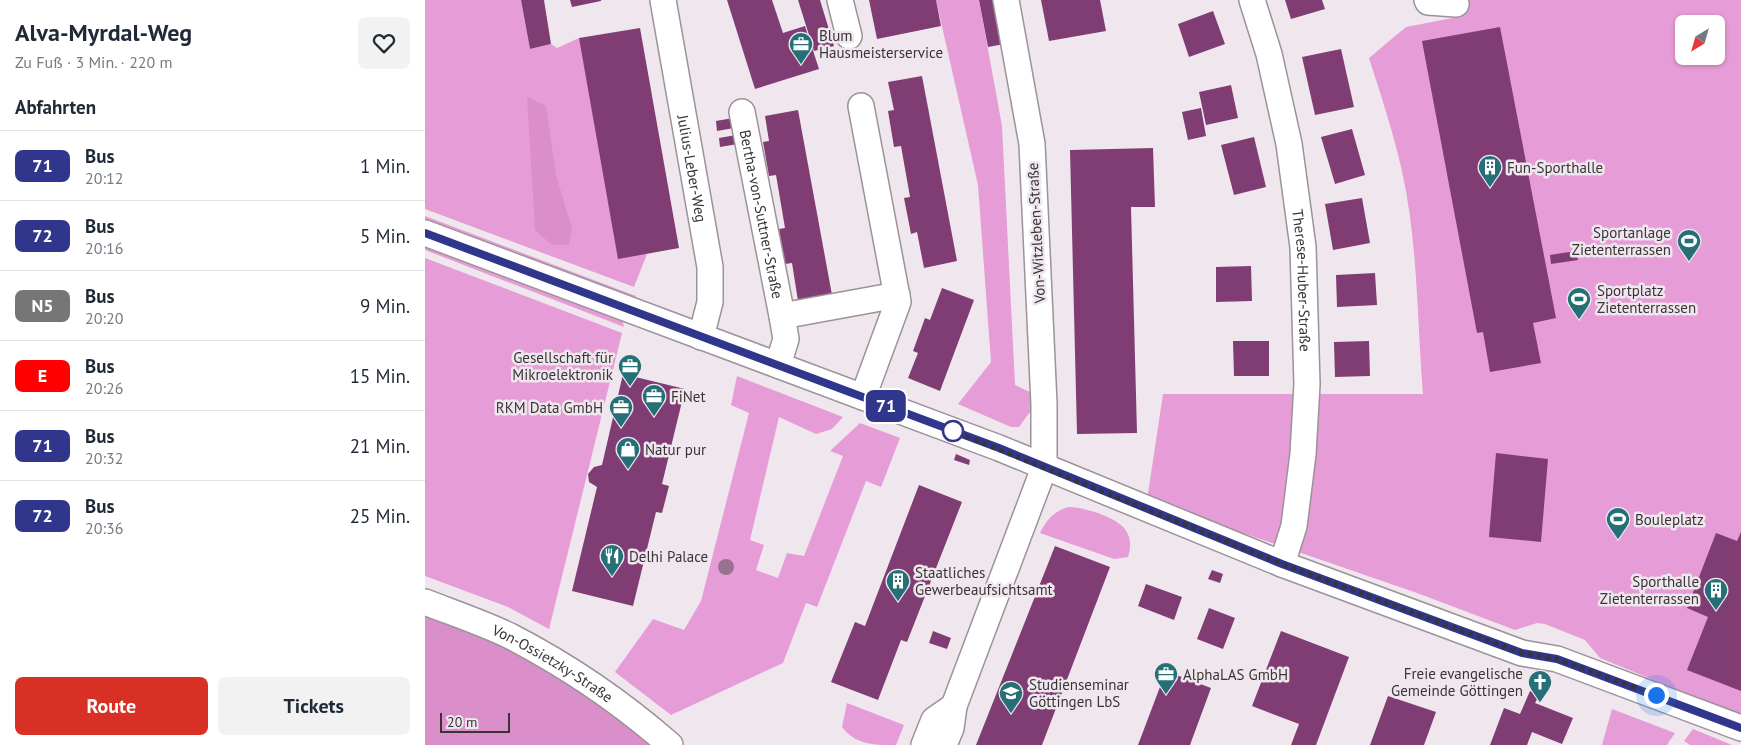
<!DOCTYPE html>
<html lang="de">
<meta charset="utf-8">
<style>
body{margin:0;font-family:"PT Sans",sans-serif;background:#f2f2f3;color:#1f2937;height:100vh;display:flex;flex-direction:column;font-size:19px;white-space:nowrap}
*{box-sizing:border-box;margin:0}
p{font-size:16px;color:#747a83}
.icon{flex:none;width:28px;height:28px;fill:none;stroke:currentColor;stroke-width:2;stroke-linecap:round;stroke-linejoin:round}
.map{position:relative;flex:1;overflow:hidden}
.side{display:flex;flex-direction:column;background:#fff;width:425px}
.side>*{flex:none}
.badge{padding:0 10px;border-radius:8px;font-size:18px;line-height:32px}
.needle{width:32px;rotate:217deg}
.tools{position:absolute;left:1250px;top:15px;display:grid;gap:10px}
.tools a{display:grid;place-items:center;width:50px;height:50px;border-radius:8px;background:#fff;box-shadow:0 1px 4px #0004;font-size:25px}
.scale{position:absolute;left:15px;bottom:12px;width:70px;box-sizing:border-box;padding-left:5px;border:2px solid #383437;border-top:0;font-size:14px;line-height:18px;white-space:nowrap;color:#383437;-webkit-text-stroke:4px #f0e7ee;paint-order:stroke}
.you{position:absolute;width:25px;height:25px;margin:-12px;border:4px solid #fff;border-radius:50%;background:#1a73e8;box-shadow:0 0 0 8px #1a73e833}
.map>.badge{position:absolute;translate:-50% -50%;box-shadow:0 0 0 2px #fff}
h2{padding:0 15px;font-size:19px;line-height:45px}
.round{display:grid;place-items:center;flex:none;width:52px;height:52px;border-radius:8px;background:#f2f2f3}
.headline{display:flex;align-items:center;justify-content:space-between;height:85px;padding:0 15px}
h1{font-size:24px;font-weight:700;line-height:38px}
.action{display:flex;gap:10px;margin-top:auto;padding:10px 15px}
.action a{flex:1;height:58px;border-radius:8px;background:#d93025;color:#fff;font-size:20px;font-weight:700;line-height:58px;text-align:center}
.action a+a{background:#f2f2f3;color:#1f2937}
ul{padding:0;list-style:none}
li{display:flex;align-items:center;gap:15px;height:70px;padding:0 15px;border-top:1px solid #e0e1e3}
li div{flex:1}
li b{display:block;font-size:19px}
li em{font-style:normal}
li .badge{min-width:55px;font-weight:700;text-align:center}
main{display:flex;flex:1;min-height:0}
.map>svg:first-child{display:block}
.green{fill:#e69cd6;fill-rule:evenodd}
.forest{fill:#da8fca}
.building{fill:#7f3d73}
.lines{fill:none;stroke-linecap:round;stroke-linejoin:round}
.street-casing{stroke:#9b9399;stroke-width:28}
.street{stroke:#fff;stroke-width:25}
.tree{fill:#997193}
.line-casing{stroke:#fff;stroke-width:11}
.line{stroke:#31368d;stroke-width:8}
.walk{stroke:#383437;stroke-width:5;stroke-dasharray:0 9}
.stop-dot{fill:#fff;stroke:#31368d;stroke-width:2.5}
.labels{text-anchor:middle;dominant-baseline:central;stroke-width:5;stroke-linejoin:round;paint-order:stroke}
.poi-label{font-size:15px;fill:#383437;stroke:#f0e7ee;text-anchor:start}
.street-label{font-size:15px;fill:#383437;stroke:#f0e7ee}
</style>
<main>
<section class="side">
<div class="headline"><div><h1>Alva-Myrdal-Weg</h1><p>Zu Fuß · 3 Min. · 220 m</p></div><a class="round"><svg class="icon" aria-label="heart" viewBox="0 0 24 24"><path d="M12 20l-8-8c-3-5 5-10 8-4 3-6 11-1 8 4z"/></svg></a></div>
<h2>Abfahrten</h2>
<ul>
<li><span class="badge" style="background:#31368d;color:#fff">71</span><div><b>Bus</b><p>20:12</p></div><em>1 Min.</em></li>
<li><span class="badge" style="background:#31368d;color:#fff">72</span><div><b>Bus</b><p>20:16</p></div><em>5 Min.</em></li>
<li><span class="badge" style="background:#767676;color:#fff">N5</span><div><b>Bus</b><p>20:20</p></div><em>9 Min.</em></li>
<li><span class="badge" style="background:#f00;color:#fff">E</span><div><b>Bus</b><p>20:26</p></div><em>15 Min.</em></li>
<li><span class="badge" style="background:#31368d;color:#fff">71</span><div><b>Bus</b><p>20:32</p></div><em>21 Min.</em></li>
<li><span class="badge" style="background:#31368d;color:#fff">72</span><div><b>Bus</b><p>20:36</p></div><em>25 Min.</em></li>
</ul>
<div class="action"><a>Route</a><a>Tickets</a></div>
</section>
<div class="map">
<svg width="1316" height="745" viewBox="0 0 1316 745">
<rect width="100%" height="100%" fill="#f0e7ee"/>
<path class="green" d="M 0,0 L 96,0 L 105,49 L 126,44 L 132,48 L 154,38 L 222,254 L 209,287 L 0,209 Z
M 511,0 L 554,0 L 577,126 L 590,385 L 609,394 L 605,412 L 594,427 L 586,427 L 533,404 L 566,362 L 553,185 Z
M 1029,0 L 1316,0 L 1316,718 L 1233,686 L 1226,679 L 1175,658 L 1160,640 L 1120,624 L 1112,623 L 1090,630 L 992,593 L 722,500 L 738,394 L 998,394 C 992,321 993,243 977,171 C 968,132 956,95 944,58 L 981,27 L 1033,17 ZM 1259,24 L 1291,24 L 1291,56 L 1259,56 Z
M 0,216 L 211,296 L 204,302 L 0,224 Z
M 0,244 L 197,318 L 199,327 L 0,250 Z
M 0,258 L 197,333 L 124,629 L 83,607 L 0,576 Z
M 312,376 L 418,417 L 407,429 L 391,434 L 354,417 L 325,540 L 339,545 L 331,570 L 353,578 L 362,553 L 379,556 L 418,456 L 405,451 L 435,423 L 475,438 L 456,487 L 441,481 L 392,607 L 381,603 L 358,663 L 246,715 L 190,672 L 228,619 L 259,630 L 276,601 L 324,413 L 306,405 Z
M 643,507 C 654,507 662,510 673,513 C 695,522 711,530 703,557 L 689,559 L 615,533 C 622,519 628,512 643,507 Z
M 422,703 L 479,725 L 471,745 C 448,745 431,745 417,727 Z
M 1187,709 L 1250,733 L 1242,745 L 1177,745 Z
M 1268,729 L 1307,745 L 1265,745 L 1259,741 Z"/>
<path class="forest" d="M 102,97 L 121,106 L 131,175 L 147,229 L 144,245 L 127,245 L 110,230 Z
M 0,615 C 38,629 77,643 112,663 C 152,687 189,715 226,745 L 0,745 Z"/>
<path class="building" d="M 96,0 L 119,0 L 126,44 L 105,49 Z
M 145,0 L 176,0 L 176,1 L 147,7 Z
M 302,0 L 347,0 L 358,33 L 380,26 L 394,69 L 330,89 Z
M 373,0 L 395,0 L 409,46 L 389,51 Z
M 444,0 L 511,0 L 516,26 L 452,39 Z
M 554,0 L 572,0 L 579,44 L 563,47 Z
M 616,0 L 675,0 L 681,31 L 624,41 Z
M 860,0 L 897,0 L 900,9 L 866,19 Z
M 788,11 L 800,44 L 764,57 L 753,24 Z
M 1075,27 L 1131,318 L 1108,323 L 1116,363 L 1065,372 L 1058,332 L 1052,333 L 997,41 Z
M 215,28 L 254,248 L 193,259 L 154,38 Z
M 916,49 L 929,107 L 890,115 L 877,57 Z
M 497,76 L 532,261 L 499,268 L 492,232 L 486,234 L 479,198 L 485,197 L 476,146 L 469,147 L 463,111 L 469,110 L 463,82 Z
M 806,85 L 813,118 L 781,125 L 774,92 Z
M 776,108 L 781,136 L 763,140 L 757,112 Z
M 373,110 L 407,295 L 373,301 L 367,263 L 360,264 L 354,229 L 360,228 L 351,175 L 344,176 L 338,142 L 344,141 L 340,116 Z
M 308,118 L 309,128 L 292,131 L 291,121 Z
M 927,129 L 940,175 L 910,184 L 896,137 Z
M 311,135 L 313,144 L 295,147 L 294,138 Z
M 829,137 L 841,187 L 809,195 L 796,145 Z
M 728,148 L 730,207 L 706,207 L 712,433 L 652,434 L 645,150 Z
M 937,198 L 945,243 L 908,250 L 900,204 Z
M 1151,251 L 1153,260 L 1126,264 L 1125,255 Z
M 826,266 L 827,301 L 791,302 L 791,267 Z
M 950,273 L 952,305 L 912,307 L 911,275 Z
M 517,288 L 549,300 L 515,391 L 483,378 L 493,353 L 488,351 L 500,318 L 505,320 Z
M 808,341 L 844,341 L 844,376 L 809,376 Z
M 944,341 L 945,376 L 910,377 L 909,342 Z
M 198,374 L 260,389 L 237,484 L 244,486 L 237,513 L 231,512 L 208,606 L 147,591 L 172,487 L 164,482 L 163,474 L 169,467 L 177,465 Z
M 1071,453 L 1123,459 L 1116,542 L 1064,537 Z
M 531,454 L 545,460 L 544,465 L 529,460 Z
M 494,485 L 537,502 L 482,642 L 476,640 L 453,700 L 406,682 L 430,622 L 440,626 Z
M 1316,532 L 1316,691 L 1262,670 L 1283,617 L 1262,608 L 1291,533 L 1312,541 Z
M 630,546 L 685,567 L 617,745 L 551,745 Z
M 787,570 L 798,574 L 795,583 L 783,579 Z
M 721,584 L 757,597 L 749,620 L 713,606 Z
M 784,608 L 810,618 L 798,649 L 772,639 Z
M 508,631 L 526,638 L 522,649 L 504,643 Z
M 856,631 L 924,657 L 891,745 L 866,745 L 874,724 L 827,706 Z
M 741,671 L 786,688 L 765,745 L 713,745 Z
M 1105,691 L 1114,696 L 1110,703 L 1148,718 L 1137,744 L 1107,732 L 1102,745 L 1065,745 L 1079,708 L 1095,714 Z
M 963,696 L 1011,712 L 999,745 L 945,745 Z"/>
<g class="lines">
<g class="street-casing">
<g id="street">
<path id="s1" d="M 238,0 L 285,267 L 285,302 L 276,337"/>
<path d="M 415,0 L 424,36"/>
<path id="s2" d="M 827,0 L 844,54 L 864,144 L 878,247 L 882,384 L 878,454 L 869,526 L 857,564"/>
<path d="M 1002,0 L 1003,2 L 1031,4"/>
<path d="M 436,106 L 473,302 L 438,397"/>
<path id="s3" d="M 317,112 L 357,316 L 472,295"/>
<path d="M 0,233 L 574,448 L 857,564 L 1097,653 L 1132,659 L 1316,728"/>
<path d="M 353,365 L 361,339 L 357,316"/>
<path id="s4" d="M 0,602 C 28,613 58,623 85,636 C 143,666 196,702 245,745"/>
<path d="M 499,745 L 509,720 L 529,706"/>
<path d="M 519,745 L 526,728 L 529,706 L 619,468 L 619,404 L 607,144 L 581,0"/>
</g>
</g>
<use href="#street" class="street"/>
</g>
<circle class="tree" cx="301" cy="567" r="8"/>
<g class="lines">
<g class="line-casing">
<path id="line" d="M 0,233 L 574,448 L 857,564 L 1097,653 L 1132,659 L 1316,728"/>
</g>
<use href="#line" class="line"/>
<path class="walk" d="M 528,431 L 523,429 L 857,564 L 1097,653 L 1132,659 L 1231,695"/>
</g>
<defs>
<g id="office-pin" transform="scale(1.25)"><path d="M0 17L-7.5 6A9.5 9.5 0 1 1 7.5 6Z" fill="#257076" stroke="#f0e7ee"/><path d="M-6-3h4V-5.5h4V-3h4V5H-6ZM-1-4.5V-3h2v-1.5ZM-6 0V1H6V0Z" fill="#fff"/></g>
<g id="building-pin" transform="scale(1.25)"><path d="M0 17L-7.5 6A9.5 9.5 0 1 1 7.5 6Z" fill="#257076" stroke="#f0e7ee"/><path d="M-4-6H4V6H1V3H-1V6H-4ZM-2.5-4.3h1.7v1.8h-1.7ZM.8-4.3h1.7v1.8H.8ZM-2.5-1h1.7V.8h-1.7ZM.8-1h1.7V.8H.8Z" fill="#fff"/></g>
<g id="stadium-pin" transform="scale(1.25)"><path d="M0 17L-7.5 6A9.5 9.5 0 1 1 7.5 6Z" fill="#257076" stroke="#f0e7ee"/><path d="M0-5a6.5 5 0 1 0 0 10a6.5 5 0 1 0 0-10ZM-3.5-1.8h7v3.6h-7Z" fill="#fff"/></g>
<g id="shop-pin" transform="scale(1.25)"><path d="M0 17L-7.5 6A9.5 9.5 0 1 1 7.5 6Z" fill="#257076" stroke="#f0e7ee"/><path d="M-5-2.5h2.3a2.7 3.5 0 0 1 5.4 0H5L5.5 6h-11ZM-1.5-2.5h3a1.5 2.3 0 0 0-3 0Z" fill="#fff"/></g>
<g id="restaurant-pin" transform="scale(1.25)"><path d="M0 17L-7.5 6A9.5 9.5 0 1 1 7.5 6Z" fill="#257076" stroke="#f0e7ee"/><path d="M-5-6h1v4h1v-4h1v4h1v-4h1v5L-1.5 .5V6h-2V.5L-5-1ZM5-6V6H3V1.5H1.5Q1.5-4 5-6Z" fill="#fff"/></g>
<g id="church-pin" transform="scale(1.25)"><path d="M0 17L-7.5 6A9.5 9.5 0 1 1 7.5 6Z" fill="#257076" stroke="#f0e7ee"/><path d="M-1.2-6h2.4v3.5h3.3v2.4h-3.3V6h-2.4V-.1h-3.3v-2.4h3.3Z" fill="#fff"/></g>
<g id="university-pin" transform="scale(1.25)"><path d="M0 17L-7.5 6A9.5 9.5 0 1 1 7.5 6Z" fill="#257076" stroke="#f0e7ee"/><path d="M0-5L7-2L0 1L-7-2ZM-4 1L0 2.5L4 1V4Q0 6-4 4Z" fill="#fff"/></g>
</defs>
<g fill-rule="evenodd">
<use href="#office-pin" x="376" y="44"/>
<use href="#building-pin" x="1065" y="167"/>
<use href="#stadium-pin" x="1264" y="241"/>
<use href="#stadium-pin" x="1154" y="299"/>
<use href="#office-pin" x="205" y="366"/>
<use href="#office-pin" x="229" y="396"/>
<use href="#office-pin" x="196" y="407"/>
<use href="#shop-pin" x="203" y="449"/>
<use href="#stadium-pin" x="1193" y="519"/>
<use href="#restaurant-pin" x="187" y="556"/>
<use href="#building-pin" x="473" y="581"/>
<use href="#building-pin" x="1291" y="590"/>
<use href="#office-pin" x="741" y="674"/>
<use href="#church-pin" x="1115" y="682"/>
<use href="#university-pin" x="586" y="693"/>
</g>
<circle class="stop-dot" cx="528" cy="431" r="10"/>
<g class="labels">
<g class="poi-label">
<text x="394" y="35">Blum<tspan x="394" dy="17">Hausmeisterservice</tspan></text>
<text x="1082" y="167">Fun-Sporthalle</text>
<text x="1246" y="232" text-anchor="end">Sportanlage<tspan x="1246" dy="17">Zietenterrassen</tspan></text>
<text x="1172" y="290">Sportplatz<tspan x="1172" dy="17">Zietenterrassen</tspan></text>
<text x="188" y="357" text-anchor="end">Gesellschaft für<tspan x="188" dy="17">Mikroelektronik</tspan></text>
<text x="246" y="396">FiNet</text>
<text x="178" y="407" text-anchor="end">RKM Data GmbH</text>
<text x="220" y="449">Natur pur</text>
<text x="1210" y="519">Bouleplatz</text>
<text x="204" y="556">Delhi Palace</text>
<text x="490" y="572">Staatliches<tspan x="490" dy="17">Gewerbeaufsichtsamt</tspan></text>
<text x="1274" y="581" text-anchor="end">Sporthalle<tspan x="1274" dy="17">Zietenterrassen</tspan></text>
<text x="1098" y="673" text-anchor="end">Freie evangelische<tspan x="1098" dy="17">Gemeinde Göttingen</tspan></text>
<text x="758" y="674">AlphaLAS GmbH</text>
<text x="604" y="684">Studienseminar<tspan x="604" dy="17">Göttingen LbS</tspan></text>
</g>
<g class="street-label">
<text stroke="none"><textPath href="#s1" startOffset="171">Julius-Leber-Weg</textPath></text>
<text stroke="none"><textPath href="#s3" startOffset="104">Bertha-von-Suttner-Straße</textPath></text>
<text transform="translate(611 233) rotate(-93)">Von-Witzleben-Straße</text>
<text stroke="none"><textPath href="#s2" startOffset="286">Therese-Huber-Straße</textPath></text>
<text stroke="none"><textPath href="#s4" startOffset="142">Von-Ossietzky-Straße</textPath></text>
</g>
</g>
</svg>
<div class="tools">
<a><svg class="needle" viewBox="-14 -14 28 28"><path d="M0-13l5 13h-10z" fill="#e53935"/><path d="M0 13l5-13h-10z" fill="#747a83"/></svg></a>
</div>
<div class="scale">20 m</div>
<div class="you" style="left:1231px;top:695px"></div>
<b class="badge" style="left:461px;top:406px;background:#31368d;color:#fff">71</b>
</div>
</main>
